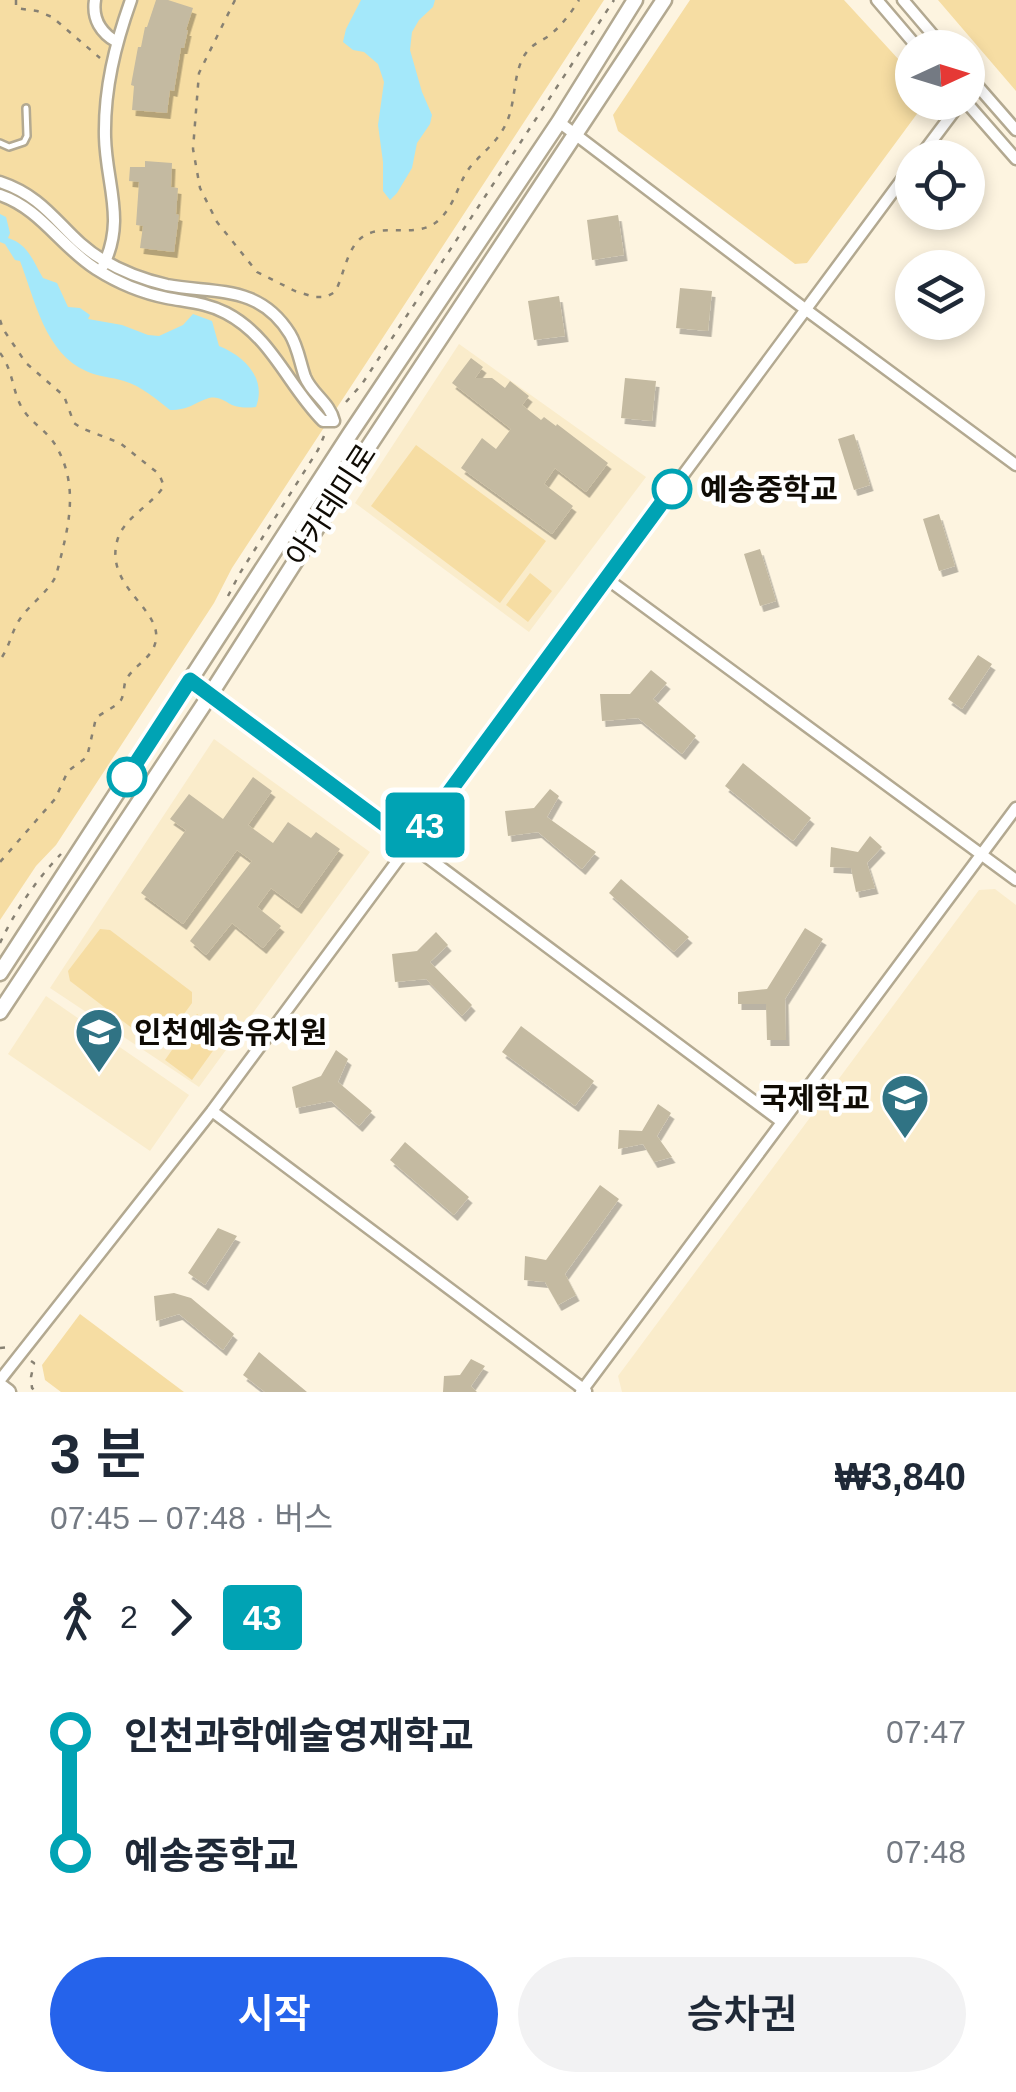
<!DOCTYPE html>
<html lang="ko">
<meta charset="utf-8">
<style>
body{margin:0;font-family:Helvetica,"Noto Sans KR",sans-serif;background:#f2f2f3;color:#1f2937;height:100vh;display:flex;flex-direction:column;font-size:38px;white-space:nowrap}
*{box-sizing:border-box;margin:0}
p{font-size:32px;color:#747a83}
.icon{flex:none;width:55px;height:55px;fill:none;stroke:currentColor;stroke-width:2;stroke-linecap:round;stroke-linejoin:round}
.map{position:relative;height:1392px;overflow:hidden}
.drawer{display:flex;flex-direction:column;background:#fff;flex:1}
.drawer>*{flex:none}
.badge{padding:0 20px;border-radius:8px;font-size:35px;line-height:65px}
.needle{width:65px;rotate:86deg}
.controls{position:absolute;left:895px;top:30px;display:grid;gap:20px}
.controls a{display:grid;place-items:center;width:90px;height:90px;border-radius:50%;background:#fff;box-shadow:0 5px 15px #0003;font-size:50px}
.map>.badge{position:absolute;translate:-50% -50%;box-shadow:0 0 0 5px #fff}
.legs{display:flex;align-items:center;gap:15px;height:110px;padding:0 50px;font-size:32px}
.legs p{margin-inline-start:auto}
.summary{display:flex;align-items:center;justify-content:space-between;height:170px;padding:0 50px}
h1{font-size:55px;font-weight:600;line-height:75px}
.primary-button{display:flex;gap:20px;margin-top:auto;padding:20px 50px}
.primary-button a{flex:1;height:115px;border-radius:60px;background:#2563eb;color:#fff;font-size:40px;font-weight:600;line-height:115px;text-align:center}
.primary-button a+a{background:#f2f2f3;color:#1f2937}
ul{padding:0 50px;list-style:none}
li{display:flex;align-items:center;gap:35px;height:120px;font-size:38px}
li i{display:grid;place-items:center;width:15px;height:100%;margin:0 12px;background:currentColor}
li i::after{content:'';width:25px;height:25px;margin:-12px;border:8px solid;border-radius:50%;background:#fff}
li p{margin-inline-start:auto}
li:first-child i{background:linear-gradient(#0000 50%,currentColor 0)}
li:last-child i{background:linear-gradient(currentColor 50%,#0000 0)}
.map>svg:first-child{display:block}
.built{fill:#faeccb}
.green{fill:#f6dda3}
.water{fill:#a4e8fa}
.building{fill:#c4baa1;filter:url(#shadow)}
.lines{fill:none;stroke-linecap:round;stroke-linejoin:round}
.lane-casing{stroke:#b3a991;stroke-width:10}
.street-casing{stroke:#b3a991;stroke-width:15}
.secondary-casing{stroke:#b3a991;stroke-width:19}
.path{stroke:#878173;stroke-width:2.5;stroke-dasharray:5 8;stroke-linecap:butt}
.lane{stroke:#fff;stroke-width:5}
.street{stroke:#fff;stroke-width:10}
.secondary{stroke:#fff;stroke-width:14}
.line-1-casing{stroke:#fff;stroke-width:22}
.line-1{stroke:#00a3b4;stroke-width:15}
.stop-1-dot{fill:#fff;stroke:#00a3b4;stroke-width:5}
.labels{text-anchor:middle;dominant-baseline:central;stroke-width:9;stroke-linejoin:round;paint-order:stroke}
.stop-label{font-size:30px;font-weight:bold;fill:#0f0b04;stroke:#fff;text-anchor:start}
.street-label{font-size:30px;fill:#0f0b04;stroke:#fff}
.poi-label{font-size:30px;font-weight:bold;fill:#0f0b04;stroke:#fff;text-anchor:start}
</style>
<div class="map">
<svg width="1016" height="1392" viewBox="0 0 1016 1392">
<defs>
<filter id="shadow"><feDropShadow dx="3.5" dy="6" stdDeviation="0" flood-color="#0004"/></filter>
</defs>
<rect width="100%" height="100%" fill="#fdf4e0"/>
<path class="built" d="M 459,344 L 646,477 L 529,632 L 355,503 Z
M 214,739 L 370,852 L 199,1087 L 50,988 Z
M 995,889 L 1016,905 L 1016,1392 L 622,1392 L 618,1376 L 979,890 Z
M 46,996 L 189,1095 L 150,1151 L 8,1054 Z"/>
<path class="green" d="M 0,0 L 604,0 L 232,568 L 214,603 L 56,845 L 36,866 L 0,920 Z
M 690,0 L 844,0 L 912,74 L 912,102 L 925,103 L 807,263 L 795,264 L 618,131 L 613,115 Z
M 938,0 L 1016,0 L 1016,91 Z
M 416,445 L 546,541 L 500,603 L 371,506 Z
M 530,573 L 552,591 L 528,622 L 506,605 Z
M 100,929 L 110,930 L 192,992 L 192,1003 L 165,1040 L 154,1042 L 149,1041 L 70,981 L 68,971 Z
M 197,1014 L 225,1034 L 192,1080 L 165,1060 Z
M 80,1314 L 184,1392 L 61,1392 L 45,1380 L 42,1365 Z"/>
<path class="water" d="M 361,0 L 435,0 L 433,7 L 419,20 L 412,32 L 410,50 L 422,92 L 432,115 L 430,124 L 417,143 L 412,168 L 397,193 L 390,200 L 383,191 L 383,162 L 378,125 L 384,82 L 378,64 L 364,52 L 353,50 L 343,42 L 346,29 Z
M 0,214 L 6,217 L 10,233 L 8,238 C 28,244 33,261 43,278 L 57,283 L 68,307 L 80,308 L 90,315 L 88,319 L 122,325 L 148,335 L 159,336 L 183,325 L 193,314 L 212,321 L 219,346 C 244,356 267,378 256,407 C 248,408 240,408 232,405 C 224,401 219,396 209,398 C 193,403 190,410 170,410 C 156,399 141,386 124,381 C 112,377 98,377 86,371 C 45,353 35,300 20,261 L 15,260 L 5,244 L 0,242 Z"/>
<path class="building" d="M 156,0 L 168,0 L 193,8 L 186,30 L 188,30 L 184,48 L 181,48 L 174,91 L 170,90 L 167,113 L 132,110 L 134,86 L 131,85 L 138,47 L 141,47 L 145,27 L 147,27 Z
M 145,161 L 172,163 L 171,187 L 178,188 L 176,214 L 179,215 L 174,252 L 140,248 L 143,226 L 136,225 L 139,182 L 129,181 L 130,167 L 145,167 Z
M 618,215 L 624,255 L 592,260 L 587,220 Z
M 680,288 L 712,291 L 708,331 L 676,328 Z
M 559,296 L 565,336 L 534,340 L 528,301 Z
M 471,358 L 483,367 L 475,378 L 492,378 L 505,388 L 510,381 L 529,396 L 522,405 L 541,420 L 544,417 L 556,426 L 557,424 L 608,463 L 586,492 L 555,468 L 544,484 L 573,506 L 552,534 L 461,468 L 482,438 L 496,449 L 511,429 L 452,383 Z
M 625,378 L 656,381 L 652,421 L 621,418 Z
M 854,434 L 870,485 L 854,490 L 838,439 Z
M 939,514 L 955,566 L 939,571 L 923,519 Z
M 760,549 L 776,601 L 760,606 L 744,554 Z
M 978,655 L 992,664 L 962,709 L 948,699 Z
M 651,670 L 667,683 L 653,699 L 696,736 L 682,754 L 638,718 L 602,721 L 600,694 L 630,694 Z
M 743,763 L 811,818 L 793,841 L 725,786 Z
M 253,777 L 272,791 L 248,825 L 273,843 L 288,822 L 311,838 L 316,832 L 340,849 L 298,908 L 271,888 L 257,907 L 281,926 L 263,948 L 232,923 L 206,955 L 190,941 L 252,861 L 237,850 L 183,924 L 141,893 L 186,830 L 170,819 L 189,794 L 223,819 Z
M 550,789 L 559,796 L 547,817 L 596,852 L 582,869 L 538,832 L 508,836 L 505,811 L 534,808 Z
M 870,836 L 882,847 L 867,863 L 875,888 L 856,892 L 851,868 L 830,867 L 831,847 L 858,852 Z
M 621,879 L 689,937 L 674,952 L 609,893 Z
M 805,928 L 823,939 L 785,999 L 786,1040 L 767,1040 L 766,1004 L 738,1004 L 738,992 L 767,989 Z
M 436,932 L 448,945 L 430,962 L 472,1005 L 462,1016 L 426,979 L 395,982 L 392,954 L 417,951 Z
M 521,1026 L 594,1081 L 575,1106 L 502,1052 Z
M 336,1050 L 348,1059 L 338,1082 L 372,1111 L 359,1126 L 331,1101 L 296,1108 L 292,1087 L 321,1076 Z
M 658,1104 L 671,1113 L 657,1136 L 672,1157 L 654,1162 L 643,1144 L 618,1149 L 619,1130 L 642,1131 Z
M 405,1142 L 469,1197 L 454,1215 L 390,1160 Z
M 600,1185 L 619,1199 L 565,1274 L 576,1295 L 558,1305 L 545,1282 L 524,1280 L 525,1256 L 546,1260 Z
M 218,1228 L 237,1236 L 205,1285 L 188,1273 Z
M 174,1293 L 191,1298 L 234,1334 L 223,1350 L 179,1314 L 156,1321 L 154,1296 Z
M 259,1352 L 307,1392 L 265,1392 L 243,1375 Z
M 471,1359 L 485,1366 L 471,1386 L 477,1392 L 443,1392 L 444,1376 L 460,1375 Z"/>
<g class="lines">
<g class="lane-casing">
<path id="lane" d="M 0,143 L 9,147 L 24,142 L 27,136 L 26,108"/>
</g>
<g class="street-casing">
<path id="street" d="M 95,0 C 92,19 101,33 117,42
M 877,0 L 918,48
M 903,0 L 944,48
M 968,75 L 1016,130
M 966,102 L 1016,159
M 559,122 L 805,309 L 1016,465
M 919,158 L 961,102
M 0,182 C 51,199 62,236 103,260 C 123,272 145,280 167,285 C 215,294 259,284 290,334 C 298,347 300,363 305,377 C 312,394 330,403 334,421
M 0,195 C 41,209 60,246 96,269 C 118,283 142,293 167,298 C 188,302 207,303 226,313 C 272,337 288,386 323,421 L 334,421
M 103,266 C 126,220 106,184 105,137 C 104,89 115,45 131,0
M 607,579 L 1016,880
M 190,680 L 782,1122
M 212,1111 L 586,1391
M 0,1380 L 212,1111 L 912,166
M 581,1392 L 1016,808"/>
</g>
<g class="secondary-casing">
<path id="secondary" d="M 0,973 L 350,434 L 559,122 L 635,0
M 0,1012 L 210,695 L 367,449 L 664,0
M 0,1386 L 8,1392"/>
</g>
<path class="path" d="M 16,0 L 16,8 L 37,11 L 52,17 L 100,58
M 235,0 L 199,73 L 193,149 L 200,188 L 217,222 L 257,272 L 295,291 L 314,297 L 326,297 L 335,292 C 343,277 345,258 356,243 C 377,217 416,243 440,219 C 456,203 458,182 471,166 C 485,150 500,140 508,119 C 516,99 513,71 526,53 C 532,44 542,41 550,35 C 562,25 571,13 579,0
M 0,320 L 3,329 L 26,363 L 64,396 L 74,423 L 81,428 L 120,443 L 159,474 L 164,486 C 153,504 125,517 118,538 C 101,590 172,611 153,649 C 147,660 134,667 127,678 C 123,684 125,693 121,700 C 116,707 103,712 96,718 L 87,757 L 68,771 L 55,799 L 0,862
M 0,353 C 14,371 12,394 24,411 C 33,424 48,432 56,446 C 81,489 67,532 56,576 C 47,594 28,605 18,622 C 11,634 9,648 0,660
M 346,402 L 362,384 L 614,0
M 228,596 L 240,573 L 318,450 L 324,436
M 0,943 C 15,911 36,880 61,854
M 0,1348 L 13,1347
M 31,1361 L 34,1363 L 31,1377 L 32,1388 L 37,1392"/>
<use href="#lane" class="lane"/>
<use href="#street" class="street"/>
<use href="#secondary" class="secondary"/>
</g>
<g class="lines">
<g class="line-1-casing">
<path id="line-1" d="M 127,777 L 190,680 L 411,844 L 672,489"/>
</g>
<use href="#line-1" class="line-1"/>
</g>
<defs>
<g id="school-pin" transform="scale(2.5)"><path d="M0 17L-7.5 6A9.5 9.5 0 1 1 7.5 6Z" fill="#307384" stroke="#fff"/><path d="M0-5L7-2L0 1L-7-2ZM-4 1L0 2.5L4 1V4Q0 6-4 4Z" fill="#fff"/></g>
</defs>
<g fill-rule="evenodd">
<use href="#school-pin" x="99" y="1032"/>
<use href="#school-pin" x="905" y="1098"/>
</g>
<g class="stop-1-dot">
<circle cx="672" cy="489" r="18"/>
<circle cx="127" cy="777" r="18"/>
</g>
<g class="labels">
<g class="stop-label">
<text x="700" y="489">예송중학교</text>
</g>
<g class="street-label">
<text transform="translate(331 505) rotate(-57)">아카데미로</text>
</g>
<g class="poi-label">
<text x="134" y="1032">인천예송유치원</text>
<text x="870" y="1098" text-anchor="end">국제학교</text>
</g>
</g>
</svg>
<div class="controls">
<a><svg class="needle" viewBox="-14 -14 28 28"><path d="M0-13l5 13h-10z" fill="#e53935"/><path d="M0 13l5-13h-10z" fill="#747a83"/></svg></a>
<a><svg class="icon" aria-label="locate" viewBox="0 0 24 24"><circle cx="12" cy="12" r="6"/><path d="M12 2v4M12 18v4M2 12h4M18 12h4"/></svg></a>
<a><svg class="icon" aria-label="layers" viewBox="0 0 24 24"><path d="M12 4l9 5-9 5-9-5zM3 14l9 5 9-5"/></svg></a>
</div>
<b class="badge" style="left:425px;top:825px;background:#00a3b4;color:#fff">43</b>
</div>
<section class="drawer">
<div class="summary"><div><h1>3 분</h1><p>07:45 – 07:48 · 버스</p></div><b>₩3,840</b></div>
<div class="legs"><svg class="icon" aria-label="walk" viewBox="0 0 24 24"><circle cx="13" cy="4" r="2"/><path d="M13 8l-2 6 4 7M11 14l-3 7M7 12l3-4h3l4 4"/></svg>2<svg class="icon" aria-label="forward" viewBox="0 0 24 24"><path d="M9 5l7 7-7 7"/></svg><b class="badge" style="background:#00a3b4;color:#fff">43</b></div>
<ul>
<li><i style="color:#00a3b4"></i><b>인천과학예술영재학교</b><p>07:47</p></li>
<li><i style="color:#00a3b4"></i><b>예송중학교</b><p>07:48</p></li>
</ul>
<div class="primary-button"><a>시작</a><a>승차권</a></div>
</section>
